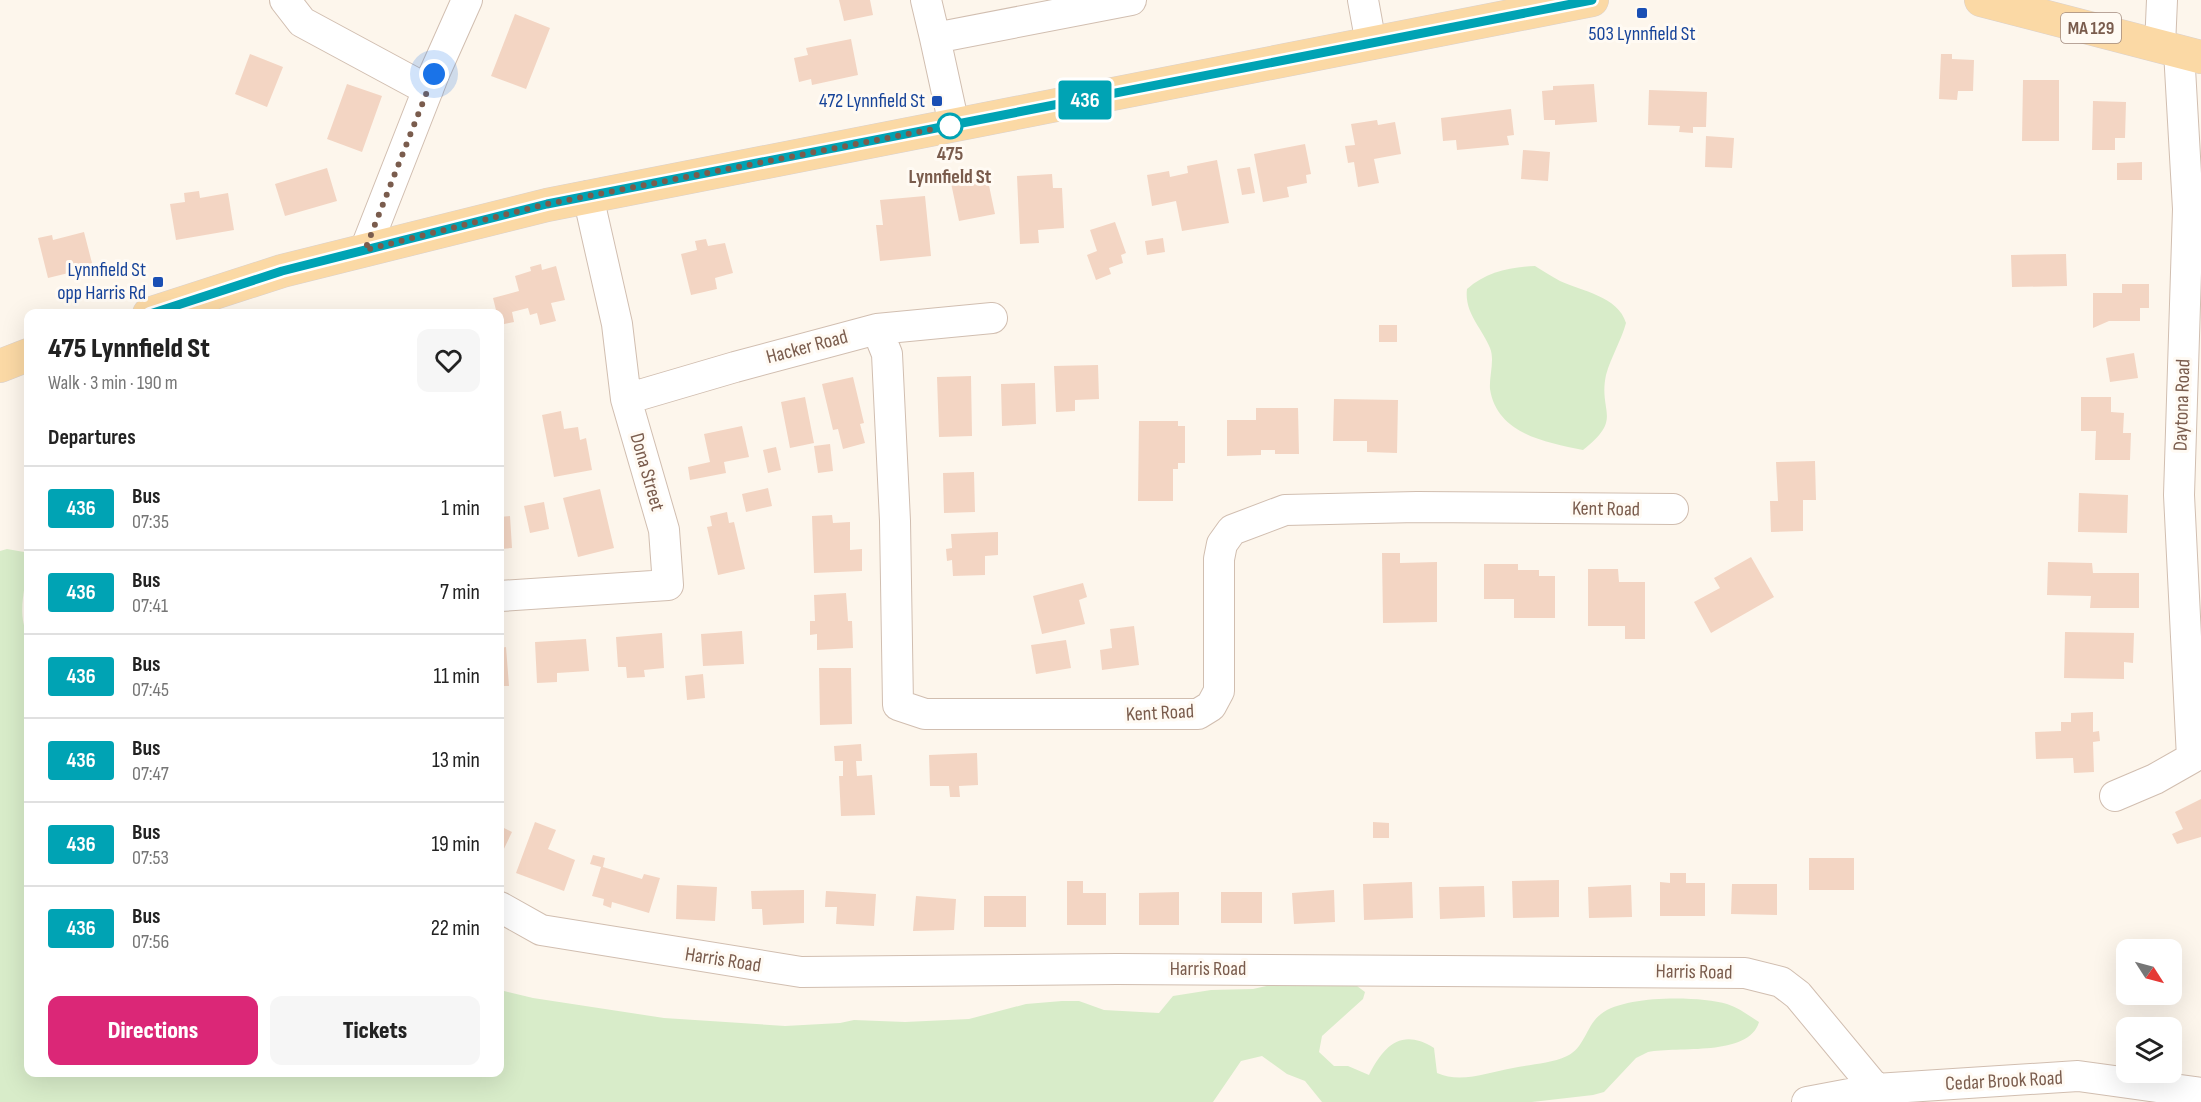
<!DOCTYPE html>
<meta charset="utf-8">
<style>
body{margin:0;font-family:"Sofia Sans Condensed",sans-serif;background:#f6f6f6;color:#222;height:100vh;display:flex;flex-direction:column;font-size:22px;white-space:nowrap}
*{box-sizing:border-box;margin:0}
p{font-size:20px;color:#767676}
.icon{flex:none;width:33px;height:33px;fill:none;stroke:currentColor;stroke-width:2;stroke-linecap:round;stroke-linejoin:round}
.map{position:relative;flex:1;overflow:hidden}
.drawer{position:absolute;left:24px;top:309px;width:480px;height:768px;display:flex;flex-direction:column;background:#fff;border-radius:12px;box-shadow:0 6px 24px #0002}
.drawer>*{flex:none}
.badge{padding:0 12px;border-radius:4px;font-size:21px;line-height:39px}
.needle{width:39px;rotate:126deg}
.buttons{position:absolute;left:2116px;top:939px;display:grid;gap:12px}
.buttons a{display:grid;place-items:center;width:66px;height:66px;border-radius:12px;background:#fff;box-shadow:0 6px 24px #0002;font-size:30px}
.you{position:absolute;width:30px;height:30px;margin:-15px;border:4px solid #fff;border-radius:50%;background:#1a73e8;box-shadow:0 0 0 9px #1a73e833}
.map>.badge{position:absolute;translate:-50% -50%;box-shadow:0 0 0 3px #fff}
h2{padding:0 24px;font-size:22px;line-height:54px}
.round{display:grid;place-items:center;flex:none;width:63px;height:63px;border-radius:12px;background:#f6f6f6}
.summary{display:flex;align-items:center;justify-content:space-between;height:102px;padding:0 24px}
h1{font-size:28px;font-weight:800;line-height:45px}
.cta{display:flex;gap:12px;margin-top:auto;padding:12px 24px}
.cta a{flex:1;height:69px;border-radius:12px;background:#db2777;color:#fff;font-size:24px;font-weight:800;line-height:69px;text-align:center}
.cta a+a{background:#f6f6f6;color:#222}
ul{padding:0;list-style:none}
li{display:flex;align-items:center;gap:18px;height:84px;padding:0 24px;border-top:2px solid #e0e0e0}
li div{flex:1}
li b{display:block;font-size:22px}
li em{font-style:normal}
li .badge{min-width:66px;font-weight:700;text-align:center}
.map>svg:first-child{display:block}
.green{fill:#d8ecc9}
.building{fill:#f3d5c3}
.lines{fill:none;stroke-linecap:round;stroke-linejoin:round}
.minor-casing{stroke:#d1beb0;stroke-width:32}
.major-casing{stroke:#dad1cd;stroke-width:34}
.minor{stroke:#fff;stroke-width:30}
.major{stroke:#fbd9a5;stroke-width:33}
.line-casing{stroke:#fff;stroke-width:14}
.line{stroke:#00a3b4;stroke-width:9}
.walk{stroke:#7a5c4d;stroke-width:6;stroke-dasharray:0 10.8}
.transit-dot{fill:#1a4fb4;stroke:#fffaf3;stroke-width:2}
.stop-dot{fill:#fff;stroke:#00a3b4;stroke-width:3}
.labels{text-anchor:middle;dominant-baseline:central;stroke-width:6;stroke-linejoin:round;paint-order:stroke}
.shield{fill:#fffaf3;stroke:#a28b7f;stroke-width:1.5}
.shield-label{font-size:18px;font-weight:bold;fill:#7a5c4d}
.transit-label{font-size:20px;fill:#164399;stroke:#fffaf3;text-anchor:end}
.stop-label{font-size:20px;font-weight:bold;fill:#7a5c4d;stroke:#fffaf3}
.street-label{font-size:20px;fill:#7a5c4d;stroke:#fffaf3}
</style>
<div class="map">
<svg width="2201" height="1102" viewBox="0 0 2201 1102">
<rect width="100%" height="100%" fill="#fdf6ec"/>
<path class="green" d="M 1535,266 C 1543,271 1551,276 1560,281 C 1581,291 1618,296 1626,323 C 1621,341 1611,357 1606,375 C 1598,413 1624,418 1583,450 C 1545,442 1497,434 1490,389 C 1489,376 1495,360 1490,348 C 1482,328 1464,313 1467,289 C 1486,272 1510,267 1535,266 Z
M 7,549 L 24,552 C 33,579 13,605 28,636 L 28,1072 L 500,1072 L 500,990 L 533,998 L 664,1018 L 785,1026 L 840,1023 L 854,1020 L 905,1022 L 969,1019 L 1026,1004 L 1062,1001 L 1079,1001 L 1104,1010 L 1159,1013 L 1173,996 L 1211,990 L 1253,989 L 1280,983 L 1357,986 L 1365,992 L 1363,999 L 1322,1036 L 1319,1052 L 1334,1066 L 1348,1066 L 1369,1075 C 1383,1047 1401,1027 1434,1048 L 1437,1073 C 1461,1084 1489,1072 1513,1068 C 1531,1064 1550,1064 1567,1056 C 1585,1048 1586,1025 1601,1014 C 1625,995 1699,996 1727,1004 C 1739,1008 1748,1015 1759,1022 C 1749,1057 1678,1046 1648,1052 L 1636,1058 L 1604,1092 L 1593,1095 L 1532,1102 L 1322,1102 L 1305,1081 L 1287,1074 L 1262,1056 L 1241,1061 L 1213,1102 L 0,1102 L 0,551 Z"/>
<path class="building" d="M 839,0 L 870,0 L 873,15 L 844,21 Z
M 515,14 L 550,28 L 526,89 L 491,76 Z
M 851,39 L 858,75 L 812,85 L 811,79 L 799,82 L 794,58 L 808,55 L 806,48 Z
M 250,54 L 283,67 L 267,107 L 235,94 Z
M 1941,54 L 1952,54 L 1952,59 L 1974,60 L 1973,91 L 1958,91 L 1957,100 L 1939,99 Z
M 2023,80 L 2059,80 L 2059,141 L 2022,141 Z
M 347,84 L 382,96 L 362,152 L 327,139 Z
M 1594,84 L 1597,122 L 1555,125 L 1555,120 L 1544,120 L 1542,91 L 1553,90 L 1553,86 Z
M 1649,90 L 1707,92 L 1706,127 L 1693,127 L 1693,133 L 1679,132 L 1680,126 L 1648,125 Z
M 2093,101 L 2126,102 L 2125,138 L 2115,138 L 2115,150 L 2092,150 Z
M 1511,109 L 1514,135 L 1507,136 L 1509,145 L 1457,150 L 1456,140 L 1443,141 L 1441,118 Z
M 1377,120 L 1378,125 L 1395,122 L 1401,154 L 1374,159 L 1379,183 L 1358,187 L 1354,162 L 1348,163 L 1345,146 L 1355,145 L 1351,124 Z
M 1706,136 L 1734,138 L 1732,168 L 1705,167 Z
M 1305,144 L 1311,174 L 1306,175 L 1307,183 L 1287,187 L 1289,197 L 1263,202 L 1254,154 Z
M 1523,150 L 1550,152 L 1548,181 L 1521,179 Z
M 1217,160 L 1229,223 L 1182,231 L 1176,201 L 1152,206 L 1147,175 L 1169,171 L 1170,177 L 1188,173 L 1187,166 Z
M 2142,162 L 2142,180 L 2117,180 L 2117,163 Z
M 1250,167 L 1255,193 L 1242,195 L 1237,169 Z
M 327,168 L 337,201 L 285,216 L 275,184 Z
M 1052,174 L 1053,188 L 1062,188 L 1064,228 L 1038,230 L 1039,243 L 1020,244 L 1017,176 Z
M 987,176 L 995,214 L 959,221 L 951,183 Z
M 199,191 L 200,198 L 228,193 L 234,230 L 176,240 L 170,204 L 185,202 L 184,193 Z
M 925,196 L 931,256 L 880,261 L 876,225 L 883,225 L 880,200 Z
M 1115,222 L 1126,253 L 1121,255 L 1123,263 L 1109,268 L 1111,274 L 1096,280 L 1087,255 L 1097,251 L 1090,230 Z
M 84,232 L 93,267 L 48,278 L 38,238 L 52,235 L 53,240 Z
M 1163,238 L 1165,252 L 1147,255 L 1145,241 Z
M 706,239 L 708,246 L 725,243 L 733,273 L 715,278 L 717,289 L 691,295 L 681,254 L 697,250 L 695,241 Z
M 2066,254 L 2067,286 L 2012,287 L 2011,255 Z
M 541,264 L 542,270 L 556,266 L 565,300 L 551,303 L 556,321 L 540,325 L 537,313 L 530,315 L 528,308 L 512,312 L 514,322 L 500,325 L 500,314 L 497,314 L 493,298 L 519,291 L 515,276 L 531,271 L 530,267 Z
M 2122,284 L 2149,284 L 2149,308 L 2140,308 L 2140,321 L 2109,321 L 2093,328 L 2093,293 L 2122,293 Z
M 1379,325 L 1397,325 L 1397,342 L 1379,342 Z
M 2134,353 L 2138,378 L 2110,382 L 2106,358 Z
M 1098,365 L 1099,399 L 1075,400 L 1075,411 L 1056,412 L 1054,366 Z
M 971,376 L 972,436 L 939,437 L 937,377 Z
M 853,377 L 864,423 L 860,424 L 865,443 L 843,449 L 838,429 L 833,430 L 822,384 Z
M 1035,383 L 1036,424 L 1002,426 L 1001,384 Z
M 805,397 L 814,443 L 790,448 L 781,402 Z
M 2081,397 L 2111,397 L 2111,412 L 2124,413 L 2123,433 L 2131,433 L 2130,460 L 2095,460 L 2096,431 L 2081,431 Z
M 1334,399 L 1398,400 L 1397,453 L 1367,452 L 1367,441 L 1333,441 Z
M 1256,408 L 1298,408 L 1299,454 L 1275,454 L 1275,450 L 1261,450 L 1261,455 L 1227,456 L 1227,420 L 1256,420 Z
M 561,411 L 564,429 L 578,427 L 580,440 L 586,438 L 592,470 L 554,477 L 542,415 Z
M 1139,421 L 1178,421 L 1178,426 L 1185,426 L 1185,463 L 1178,463 L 1178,469 L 1173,469 L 1173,501 L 1138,501 Z
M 742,426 L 749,457 L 724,462 L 726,473 L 690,480 L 688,467 L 710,462 L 704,434 Z
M 830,444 L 833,471 L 818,473 L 814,446 Z
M 776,447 L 781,470 L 768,473 L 763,450 Z
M 1815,461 L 1816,500 L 1803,500 L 1803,531 L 1771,532 L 1770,501 L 1778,501 L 1776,462 Z
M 974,472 L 975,512 L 944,513 L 943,473 Z
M 768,488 L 772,506 L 746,512 L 742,494 Z
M 600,489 L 614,548 L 578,557 L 563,498 Z
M 2079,493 L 2128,495 L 2127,533 L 2078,532 Z
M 544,502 L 549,529 L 530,533 L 524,506 Z
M 727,512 L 729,523 L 734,522 L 745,569 L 718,575 L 707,527 L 712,526 L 710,516 Z
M 832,515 L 833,523 L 850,522 L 850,550 L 862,549 L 862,571 L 814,573 L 812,516 Z
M 510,516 L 512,548 L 500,549 L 500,517 Z
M 998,532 L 998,555 L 985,556 L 985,575 L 953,576 L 952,560 L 947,561 L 946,549 L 952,548 L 951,534 Z
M 1382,553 L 1400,553 L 1400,563 L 1437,562 L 1437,622 L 1383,623 Z
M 1751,557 L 1774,597 L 1711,633 L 1694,602 L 1720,588 L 1714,578 Z
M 2048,562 L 2092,563 L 2093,573 L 2139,573 L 2139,608 L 2090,608 L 2091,596 L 2047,595 Z
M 1484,564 L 1518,564 L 1518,570 L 1539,570 L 1539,576 L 1555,576 L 1555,618 L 1514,618 L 1514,599 L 1484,599 Z
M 1588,569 L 1618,569 L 1619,582 L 1645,582 L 1645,639 L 1625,639 L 1625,626 L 1588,626 Z
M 1083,583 L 1087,597 L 1079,600 L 1085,624 L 1042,634 L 1033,596 Z
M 846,593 L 848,621 L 852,621 L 853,648 L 817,650 L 817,634 L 810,635 L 810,621 L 815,621 L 814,595 Z
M 1134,626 L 1139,665 L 1102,670 L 1100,650 L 1112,648 L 1110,629 Z
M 742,631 L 744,664 L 703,666 L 701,634 Z
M 2065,632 L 2134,633 L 2133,663 L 2124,662 L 2124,679 L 2064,678 Z
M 662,633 L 664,668 L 644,670 L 645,677 L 627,678 L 626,667 L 618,667 L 616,637 Z
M 586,639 L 589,671 L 557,673 L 557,682 L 537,683 L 535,642 Z
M 1066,640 L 1071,668 L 1036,674 L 1031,645 Z
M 506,647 L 509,686 L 500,686 L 500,648 Z
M 819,668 L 851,668 L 852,724 L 820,725 Z
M 703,674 L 705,698 L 687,700 L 685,676 Z
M 2093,712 L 2093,732 L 2099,731 L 2100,741 L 2093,742 L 2094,772 L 2074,773 L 2073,758 L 2036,759 L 2035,732 L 2061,731 L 2061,722 L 2071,722 L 2071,713 Z
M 861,744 L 862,761 L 856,761 L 857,776 L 872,775 L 875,815 L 841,816 L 839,776 L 843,776 L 843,761 L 835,761 L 834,746 Z
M 977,753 L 978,785 L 959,786 L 960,797 L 950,797 L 949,786 L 930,786 L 929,755 Z
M 2201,799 L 2201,837 L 2177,844 L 2172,834 L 2183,829 L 2175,812 Z
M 535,822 L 556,830 L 548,849 L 575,860 L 564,891 L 516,873 Z
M 1373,822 L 1389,823 L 1389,838 L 1373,838 Z
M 500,826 L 512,832 L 500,857 Z
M 593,855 L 605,858 L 603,867 L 642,879 L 644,874 L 660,878 L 649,913 L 612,902 L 611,908 L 603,905 L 604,899 L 592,896 L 601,867 L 590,864 Z
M 1809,858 L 1854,858 L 1854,890 L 1809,890 Z
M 1670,873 L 1686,873 L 1686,883 L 1705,883 L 1705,916 L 1660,916 L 1660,882 L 1670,883 Z
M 1559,880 L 1559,917 L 1513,918 L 1512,881 Z
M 1067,881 L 1083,881 L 1083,893 L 1106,893 L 1106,925 L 1067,925 Z
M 1412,882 L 1413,918 L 1364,920 L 1363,884 Z
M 1732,884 L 1777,884 L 1777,915 L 1731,914 Z
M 677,885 L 717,887 L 715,921 L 676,919 Z
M 1631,885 L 1632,917 L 1589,918 L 1588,887 Z
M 1484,886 L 1485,917 L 1440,919 L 1439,887 Z
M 804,890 L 804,923 L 763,925 L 762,909 L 752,909 L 751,891 Z
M 1334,890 L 1335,922 L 1294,924 L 1292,893 Z
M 826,891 L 876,894 L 874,926 L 836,924 L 837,907 L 825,907 Z
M 1179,892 L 1179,925 L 1139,925 L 1139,893 Z
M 1221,892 L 1262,892 L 1262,923 L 1221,923 Z
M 916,896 L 956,899 L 954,930 L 913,931 Z
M 984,896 L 1026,896 L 1026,927 L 984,927 Z"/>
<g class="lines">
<g class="minor-casing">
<path id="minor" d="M 285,0 L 302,22 L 428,90
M 926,0 L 935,38
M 1363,0 L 1371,44
M 2160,46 L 2162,0
M 954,125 L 935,38 L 1131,0
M 365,250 L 434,74 L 467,0
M 877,329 L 887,354 L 895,521 L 898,705 L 925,714 L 1198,714 L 1211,706 L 1219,691 L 1219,559 L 1222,544 L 1232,530 L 1285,510 L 1417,507 L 1673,509
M 626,399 L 735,367 L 877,329 L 992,318
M 500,596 L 668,585 L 664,530 L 626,399 L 617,324 L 588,196
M 2115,796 L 2155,779 L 2192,758 L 2179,495 L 2188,209 L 2179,51
M 500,907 L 541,930 L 801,972 L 1117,969 L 1745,973 L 1781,982 L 1798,995 L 1876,1089 L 1884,1102
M 1807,1102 L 1876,1089 L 2078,1076 L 2201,1093"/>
</g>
<g class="major-casing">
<path id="major" d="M 1981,0 L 2201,57
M 149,314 L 282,271 L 547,205 L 1592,0
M 0,366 L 28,355"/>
</g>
<use href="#minor" class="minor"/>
<use href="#major" class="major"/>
</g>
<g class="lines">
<g class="line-casing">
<path id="line" d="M 150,314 L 282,271 L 547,204 L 1592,0"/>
</g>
<use href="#line" class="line"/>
<path class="walk" d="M 434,74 L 365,250 L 547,204 L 954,125 L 950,126"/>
</g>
<g class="transit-dot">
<rect x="1636" y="7" width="12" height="12" rx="3"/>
<rect x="931" y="95" width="12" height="12" rx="3"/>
<rect x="152" y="276" width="12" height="12" rx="3"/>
</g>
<circle class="stop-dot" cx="950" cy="126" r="12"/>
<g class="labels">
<rect class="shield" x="2061" y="13" width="60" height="30" rx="4.5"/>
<g class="shield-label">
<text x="2091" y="28">MA 129</text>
</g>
<g class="transit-label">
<text x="1642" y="34" text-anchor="middle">503 Lynnfield St</text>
<text x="925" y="101">472 Lynnfield St</text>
<text x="146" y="270">Lynnfield St<tspan x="146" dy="23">opp Harris Rd</tspan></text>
</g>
<g class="stop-label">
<text x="950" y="154">475<tspan x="950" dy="23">Lynnfield St</tspan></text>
</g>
<g class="street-label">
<text transform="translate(807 347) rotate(-15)">Hacker Road</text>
<text transform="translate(2182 405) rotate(-88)">Daytona Road</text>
<text transform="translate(647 472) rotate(74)">Dona Street</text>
<text transform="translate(1606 509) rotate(1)">Kent Road</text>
<text transform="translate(1160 713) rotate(-3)">Kent Road</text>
<text transform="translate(723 960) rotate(9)">Harris Road</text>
<text x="1208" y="969">Harris Road</text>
<text transform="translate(1694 972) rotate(1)">Harris Road</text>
<text transform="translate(2004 1081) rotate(-3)">Cedar Brook Road</text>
</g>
</g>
</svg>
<div class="buttons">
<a><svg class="needle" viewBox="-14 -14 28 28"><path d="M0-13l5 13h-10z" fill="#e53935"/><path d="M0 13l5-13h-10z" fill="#767676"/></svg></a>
<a><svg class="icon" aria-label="layers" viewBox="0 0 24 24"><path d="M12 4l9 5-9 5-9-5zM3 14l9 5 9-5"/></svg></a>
</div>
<div class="you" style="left:434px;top:74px"></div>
<b class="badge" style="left:1085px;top:100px;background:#00a3b4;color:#fff">436</b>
<section class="drawer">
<div class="summary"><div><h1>475 Lynnfield St</h1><p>Walk · 3 min · 190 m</p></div><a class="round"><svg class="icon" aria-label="heart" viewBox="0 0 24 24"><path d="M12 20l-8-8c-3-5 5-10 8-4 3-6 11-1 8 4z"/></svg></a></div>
<h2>Departures</h2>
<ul>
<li><span class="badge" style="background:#00a3b4;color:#fff">436</span><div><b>Bus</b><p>07:35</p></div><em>1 min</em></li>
<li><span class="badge" style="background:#00a3b4;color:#fff">436</span><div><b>Bus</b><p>07:41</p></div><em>7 min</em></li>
<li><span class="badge" style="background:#00a3b4;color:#fff">436</span><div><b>Bus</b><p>07:45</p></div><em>11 min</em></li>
<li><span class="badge" style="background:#00a3b4;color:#fff">436</span><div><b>Bus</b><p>07:47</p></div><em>13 min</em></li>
<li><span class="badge" style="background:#00a3b4;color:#fff">436</span><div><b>Bus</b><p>07:53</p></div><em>19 min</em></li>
<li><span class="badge" style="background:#00a3b4;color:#fff">436</span><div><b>Bus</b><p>07:56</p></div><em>22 min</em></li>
</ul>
<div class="cta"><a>Directions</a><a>Tickets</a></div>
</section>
</div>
